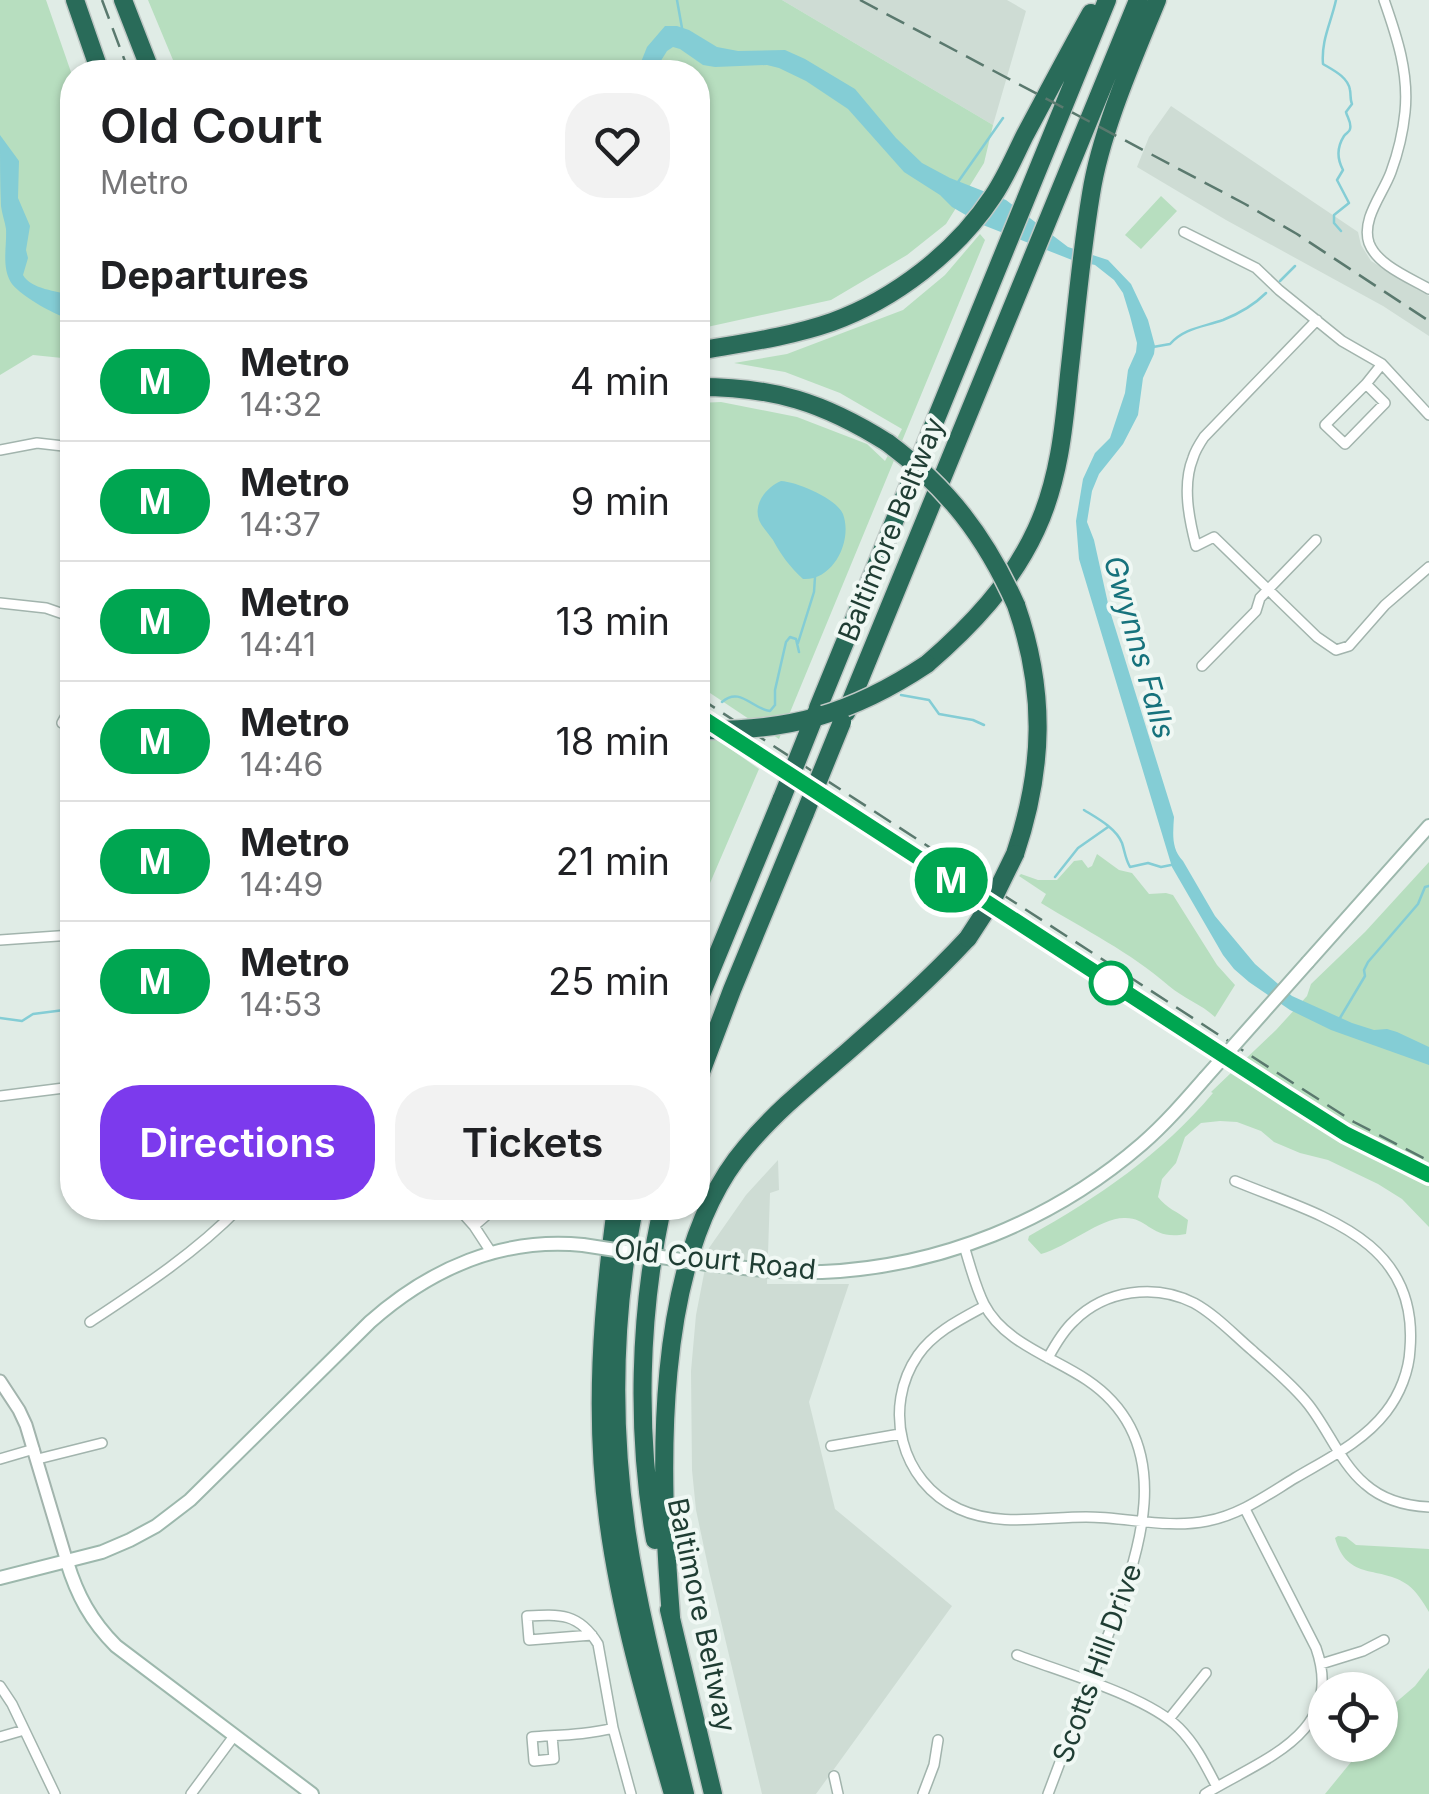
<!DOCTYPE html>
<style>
body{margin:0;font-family:Inter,sans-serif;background:#f2f2f2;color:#202124;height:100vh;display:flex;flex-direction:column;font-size:38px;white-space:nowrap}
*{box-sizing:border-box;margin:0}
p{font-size:32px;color:#757577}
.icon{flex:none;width:55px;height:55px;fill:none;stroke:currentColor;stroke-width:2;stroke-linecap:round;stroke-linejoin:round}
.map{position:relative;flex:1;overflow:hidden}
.sheet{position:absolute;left:60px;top:60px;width:650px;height:1160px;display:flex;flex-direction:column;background:#fff;border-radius:40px;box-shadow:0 2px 8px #0004}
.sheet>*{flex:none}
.badge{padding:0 20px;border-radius:32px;font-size:35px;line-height:65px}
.controls{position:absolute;left:1308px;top:1672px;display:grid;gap:20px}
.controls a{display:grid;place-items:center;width:90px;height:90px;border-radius:50%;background:#fff;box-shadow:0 2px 8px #0004;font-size:50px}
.map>.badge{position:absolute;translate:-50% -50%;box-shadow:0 0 0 5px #fff}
h2{padding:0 40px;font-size:38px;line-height:90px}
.round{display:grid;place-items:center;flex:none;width:105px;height:105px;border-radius:40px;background:#f2f2f2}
.head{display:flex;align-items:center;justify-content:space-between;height:170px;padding:0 40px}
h1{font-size:48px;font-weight:600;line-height:75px}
.button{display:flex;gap:20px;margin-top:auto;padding:20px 40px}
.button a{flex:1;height:115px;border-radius:40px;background:#7c3aed;color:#fff;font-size:40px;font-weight:600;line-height:115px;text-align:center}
.button a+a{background:#f2f2f2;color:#202124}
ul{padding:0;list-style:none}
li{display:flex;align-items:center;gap:30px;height:120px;padding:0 40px;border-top:2px solid #e0e0e0}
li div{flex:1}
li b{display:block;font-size:38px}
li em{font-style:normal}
li .badge{min-width:110px;font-weight:700;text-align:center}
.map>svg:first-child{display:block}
.built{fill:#cedcd4}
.green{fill:#b7debf}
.water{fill:#84cdd5}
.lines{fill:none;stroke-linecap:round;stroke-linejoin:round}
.stream{stroke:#84cdd5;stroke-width:2.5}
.minor-casing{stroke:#a2b4ad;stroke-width:12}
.tertiary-casing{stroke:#a2b4ad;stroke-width:15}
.secondary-casing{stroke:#9db8ad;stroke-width:16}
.motorway-casing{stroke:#c0c9c6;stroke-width:21}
.minor{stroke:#fff;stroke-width:9}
.tertiary{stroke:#fff;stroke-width:11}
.secondary{stroke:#fff;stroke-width:12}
.motorway{stroke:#296b59;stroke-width:18}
.rail{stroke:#5a796e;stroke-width:2.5;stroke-dasharray:20 10;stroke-linecap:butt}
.secondary-bridge-casing{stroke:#9db8ad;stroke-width:16;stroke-linecap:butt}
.motorway-bridge-casing{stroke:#c0c9c6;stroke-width:21;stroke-linecap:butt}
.secondary-bridge{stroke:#fff;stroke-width:12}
.motorway-bridge{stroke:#296b59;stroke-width:18}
.line-casing{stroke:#fff;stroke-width:22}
.line{stroke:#00a651;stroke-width:15}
.stop-dot{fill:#fff;stroke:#00a651;stroke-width:5}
.labels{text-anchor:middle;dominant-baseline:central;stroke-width:8;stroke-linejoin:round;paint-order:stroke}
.street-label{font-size:28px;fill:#1f3d33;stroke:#f0f8f4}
.water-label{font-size:30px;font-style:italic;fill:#16727c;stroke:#f0f8f4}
</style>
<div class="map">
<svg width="1429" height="1794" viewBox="0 0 1429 1794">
<rect width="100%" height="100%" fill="#e0ece6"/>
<path class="built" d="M 782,0 L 1007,0 L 1026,11 L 993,125 Z
M 1171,106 L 1358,232 L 1361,245 L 1371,261 L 1429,296 L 1429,336 L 1383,306 L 1226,220 L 1137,167 L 1149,137 Z
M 778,1160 L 779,1190 L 770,1193 L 767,1284 L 849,1284 L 809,1402 L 835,1509 L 952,1606 L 816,1794 L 762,1794 L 709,1571 L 696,1510 L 692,1470 L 691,1371 L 696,1315 L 709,1248 L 746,1195 Z"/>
<path class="green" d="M 0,0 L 46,0 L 72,75 L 72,359 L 33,355 L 0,375 Z
M 148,0 L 782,0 L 993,125 L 984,163 L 946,224 L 907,255 L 831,300 L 698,329 L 698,72 L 178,72 Z
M 1161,196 L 1177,211 L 1141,249 L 1125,235 Z
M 980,234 L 985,240 L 779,739 L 698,685 L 698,403 L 721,402 L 797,417 L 867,444 L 885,461 L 902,429 L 840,393 L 785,372 L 734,363 L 787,354 L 903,310 L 945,275 Z
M 698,726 L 759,769 L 698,911 Z
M 1097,854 L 1119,870 L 1132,873 L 1149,894 L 1166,893 L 1173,895 L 1217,965 L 1235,985 L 1215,1017 C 1201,1004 1183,998 1169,986 C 1130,952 1085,930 1041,903 L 1046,894 L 1019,876 L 1021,874 L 1038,880 L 1057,880 L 1074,861 L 1082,860 L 1088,868 L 1092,866 Z
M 1429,862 L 1429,1227 L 1402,1199 L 1378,1184 L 1328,1160 L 1300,1153 L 1274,1142 L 1261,1131 L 1237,1122 L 1220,1121 L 1201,1123 L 1185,1137 L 1176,1163 L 1162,1179 L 1158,1197 C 1166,1208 1178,1212 1188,1220 L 1186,1234 C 1151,1241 1149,1217 1124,1218 C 1100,1218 1067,1247 1041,1254 L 1028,1240 L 1029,1236 C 1097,1198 1162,1154 1213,1093 L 1211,1092 L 1276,1030 L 1307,996 L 1311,984 L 1365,932 Z
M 1338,1536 L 1346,1537 L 1356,1545 L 1429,1549 L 1429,1612 C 1423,1602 1417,1592 1408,1585 C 1381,1565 1347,1582 1335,1538 Z
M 1429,1668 L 1429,1794 L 1325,1794 L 1365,1745 L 1380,1745 L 1380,1716 L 1415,1686 Z"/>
<path class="water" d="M 665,26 L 677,26 L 689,30 L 717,47 L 738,51 L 785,50 L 805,59 L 855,89 L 896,138 L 922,163 L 950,178 L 1006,200 L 1068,247 L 1108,260 L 1131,284 L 1148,320 L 1155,346 L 1154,354 L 1143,378 L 1138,415 L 1123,444 L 1099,474 L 1092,491 L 1087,522 L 1094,540 L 1109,608 L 1174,817 C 1173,833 1171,849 1183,861 L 1215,916 L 1255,964 L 1292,996 L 1352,1023 L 1374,1030 L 1387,1029 L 1397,1032 L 1429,1047 L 1429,1065 L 1331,1030 L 1290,1010 L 1249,982 L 1234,969 L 1223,955 L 1172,867 L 1079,559 L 1076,521 L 1083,479 L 1095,453 L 1110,438 L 1125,393 L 1128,370 L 1136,352 L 1137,343 L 1130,316 L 1123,293 L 1114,280 L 1095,265 L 1072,260 L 983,225 L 952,207 L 940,195 L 904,172 L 848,109 L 806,81 L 779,68 L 767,65 L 715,67 L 703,65 L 680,49 L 673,47 L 667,51 L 654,72 L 637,72 L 647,47 Z
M 0,135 L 19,161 L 18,198 L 30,226 L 26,250 L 28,258 L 23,275 C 32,290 56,290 72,296 L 72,320 C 57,316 22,297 12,284 C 1,268 7,247 6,229 C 5,222 2,214 1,206 C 0,183 0,159 0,135 Z
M 781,481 C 797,482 836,498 843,514 C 853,541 833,581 803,579 C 790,567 781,555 773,540 C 769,534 762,527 759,520 C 753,503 767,487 781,481 Z"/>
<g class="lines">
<path class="stream" d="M 677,0 L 682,28
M 1336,0 C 1331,23 1321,40 1323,64 C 1333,70 1348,77 1350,90 C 1351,95 1350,100 1352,104 L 1346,112 C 1347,117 1352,123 1350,129 C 1350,132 1346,133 1344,136 C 1337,147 1337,159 1343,170 L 1337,180 L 1349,203 L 1334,215 L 1334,223 L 1341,231
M 958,182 L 1003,118
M 1280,281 L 1295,266
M 1153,347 L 1170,344 C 1184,328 1203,327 1223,320 C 1238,314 1255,304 1266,293
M 798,643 L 814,592 L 815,577
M 901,695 L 929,700 L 939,714 L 973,720 L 984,725
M 722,702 C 740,686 752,709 770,711 L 775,705 L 775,690 L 786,642 L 790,637 L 796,639 L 799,652
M 1084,810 C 1097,818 1116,828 1122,843 C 1125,852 1125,858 1130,867 L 1148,863 L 1161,867 L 1171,865
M 1055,877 L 1078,848 L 1108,827
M 0,1018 L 22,1021 L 33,1014 L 72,1009
M 1340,1018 L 1365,976 L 1364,970 L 1368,962 L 1418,904 L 1425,887 L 1429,886"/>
<g class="minor-casing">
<path id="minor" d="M 1384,0 C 1397,37 1409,73 1405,112 C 1403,132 1398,153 1391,172 C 1383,194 1361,219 1369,243 C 1377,265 1410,278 1429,289
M 1184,232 L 1256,268 L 1279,290 L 1342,341 L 1382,364 L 1429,415
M 1317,320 L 1204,437 C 1200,443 1195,451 1193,458 C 1182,485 1189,519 1196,546 L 1214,537 L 1317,637 L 1336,650 L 1349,646 L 1385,605 L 1429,567
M 1366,384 L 1385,403 L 1345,444 L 1325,425 L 1366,384 L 1382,364
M 0,450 L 37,443 L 72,447
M 0,603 L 46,608 L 72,617
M 1202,666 L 1256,611 L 1260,598 L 1316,540
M 62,723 L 72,705
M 0,940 L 72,935
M 0,1096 L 72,1087
M 458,1208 L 474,1226 L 491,1252
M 474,1226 L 495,1208
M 964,1246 C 970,1265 975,1286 984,1304 C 1004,1343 1053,1357 1087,1380 C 1185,1446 1135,1565 1102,1651 C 1084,1699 1066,1747 1048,1794
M 985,1306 C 961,1319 934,1332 918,1355 C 882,1407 900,1482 959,1509 C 998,1527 1045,1517 1086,1517 C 1127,1517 1167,1529 1207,1521 C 1240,1515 1267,1495 1295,1478 C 1327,1459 1363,1442 1386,1412 C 1400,1394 1409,1371 1410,1349 C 1419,1237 1317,1215 1235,1181
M 90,1322 C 143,1287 195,1253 239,1208
M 1048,1358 C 1055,1345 1063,1331 1074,1321 C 1105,1290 1155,1283 1194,1303 C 1216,1315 1234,1335 1253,1351 C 1272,1368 1292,1384 1308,1404 C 1328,1429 1341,1464 1365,1484 C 1383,1500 1406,1506 1429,1507
M 831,1446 L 900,1434
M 0,1459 L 34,1449
M 38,1459 L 102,1443
M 592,1635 L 529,1640 L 527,1616 C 560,1614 579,1613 598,1644 L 613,1728 L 631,1794
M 1017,1655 C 1061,1672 1147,1696 1179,1728 C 1196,1745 1206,1766 1217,1787
M 1321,1664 L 1363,1651 L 1384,1640
M 0,1686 L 12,1704 L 55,1794
M 1169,1719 L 1206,1673
M 552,1736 L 554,1759 L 534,1761 L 532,1737 C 559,1735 587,1735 613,1728
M 0,1737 L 24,1730
M 834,1776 L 838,1794
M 191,1794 L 234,1736
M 923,1794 L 934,1765 L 938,1740
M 1205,1794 C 1262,1759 1346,1734 1316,1648 L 1245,1509"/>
</g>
<g class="tertiary-casing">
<path id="tertiary" d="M 0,1381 L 19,1410 L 26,1425 L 67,1562"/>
</g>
<g class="secondary-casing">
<path id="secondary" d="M 1308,962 L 1429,826
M 707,1264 C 745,1268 783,1273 822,1272 C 940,1267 1053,1221 1142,1144 C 1165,1124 1185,1101 1205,1078
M 67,1562 C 77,1595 91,1621 116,1646 L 312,1794
M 0,1578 L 102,1552 L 130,1540 L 156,1526 L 190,1500 L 370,1322 C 430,1269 502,1237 583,1245"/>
</g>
<g class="motorway-casing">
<path id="motorway" d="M 75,0 L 100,72
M 123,0 L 151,72
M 698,351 C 743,343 789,337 832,322 C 895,299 956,252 993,196 C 1006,177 1015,155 1025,135 C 1047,94 1068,54 1091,13
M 698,387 C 774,387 823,402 888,443
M 927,664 C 971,626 1011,584 1036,530 C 1059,481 1064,427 1069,375 C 1076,314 1081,254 1091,194 C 1101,131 1133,59 1157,0
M 818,708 L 1107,0
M 846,713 L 1138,0
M 1015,854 C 1044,768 1046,691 1016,605
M 698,1002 L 782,798
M 698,1080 L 732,990 L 805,813
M 616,1208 C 602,1312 594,1414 608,1519 C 620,1612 647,1704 673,1794
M 634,1208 C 613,1314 611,1426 627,1534 C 640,1621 664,1708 685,1794
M 655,1540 C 636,1432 639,1315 662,1208
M 669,1610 L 713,1794
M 671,1617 C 660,1478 650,1259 746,1147 C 776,1111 811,1083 846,1053 C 888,1016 930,979 968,938"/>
</g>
<use href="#minor" class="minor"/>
<use href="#tertiary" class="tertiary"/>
<use href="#secondary" class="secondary"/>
<use href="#motorway" class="motorway"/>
<path class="rail" d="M 102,0 L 129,72
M 860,0 L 1245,204 L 1297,234 L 1429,321
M 698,697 L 1293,1083 L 1354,1122 L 1429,1161
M 698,715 L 1285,1097 L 1353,1137"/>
<g class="secondary-bridge-casing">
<path id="secondary-bridge" d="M 1205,1078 L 1308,962
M 583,1245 L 707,1264"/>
</g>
<g class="motorway-bridge-casing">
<path id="motorway-bridge" d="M 888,443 C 948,488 985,536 1016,605
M 698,730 C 788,732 852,714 927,664
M 782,798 L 816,713
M 805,813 L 842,722
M 968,938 L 992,901 L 1015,854"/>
</g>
<use href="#secondary-bridge" class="secondary-bridge"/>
<use href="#motorway-bridge" class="motorway-bridge"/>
</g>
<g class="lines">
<g class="line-casing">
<path id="line" d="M 698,715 L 1286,1096 L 1346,1134 L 1429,1175"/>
</g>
<use href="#line" class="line"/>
</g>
<circle class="stop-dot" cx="1111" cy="983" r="20"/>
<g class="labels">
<g class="street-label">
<text transform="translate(891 529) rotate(-68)">Baltimore Beltway</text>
<text transform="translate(715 1259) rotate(6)">Old Court Road</text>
<text transform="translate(702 1615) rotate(78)">Baltimore Beltway</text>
<text transform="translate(1097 1663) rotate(-70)">Scotts Hill Drive</text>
</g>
<g class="water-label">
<text transform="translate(1140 647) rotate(74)">Gwynns Falls</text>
</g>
</g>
</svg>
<div class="controls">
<a><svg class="icon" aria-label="locate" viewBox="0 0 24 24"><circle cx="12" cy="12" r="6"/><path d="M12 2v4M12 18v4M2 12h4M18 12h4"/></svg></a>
</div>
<b class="badge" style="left:951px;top:880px;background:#00a651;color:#fff">M</b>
<section class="sheet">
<div class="head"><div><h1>Old Court</h1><p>Metro</p></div><a class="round"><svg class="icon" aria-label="heart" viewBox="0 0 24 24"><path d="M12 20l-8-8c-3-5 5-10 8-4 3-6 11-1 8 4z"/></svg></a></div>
<h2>Departures</h2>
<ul>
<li><span class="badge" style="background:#00a651;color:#fff">M</span><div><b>Metro</b><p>14:32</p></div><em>4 min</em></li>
<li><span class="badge" style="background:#00a651;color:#fff">M</span><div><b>Metro</b><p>14:37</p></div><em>9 min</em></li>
<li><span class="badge" style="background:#00a651;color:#fff">M</span><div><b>Metro</b><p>14:41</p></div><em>13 min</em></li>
<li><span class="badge" style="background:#00a651;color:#fff">M</span><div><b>Metro</b><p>14:46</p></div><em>18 min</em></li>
<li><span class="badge" style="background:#00a651;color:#fff">M</span><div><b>Metro</b><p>14:49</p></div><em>21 min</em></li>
<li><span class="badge" style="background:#00a651;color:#fff">M</span><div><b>Metro</b><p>14:53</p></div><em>25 min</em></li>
</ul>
<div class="button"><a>Directions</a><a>Tickets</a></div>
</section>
</div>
